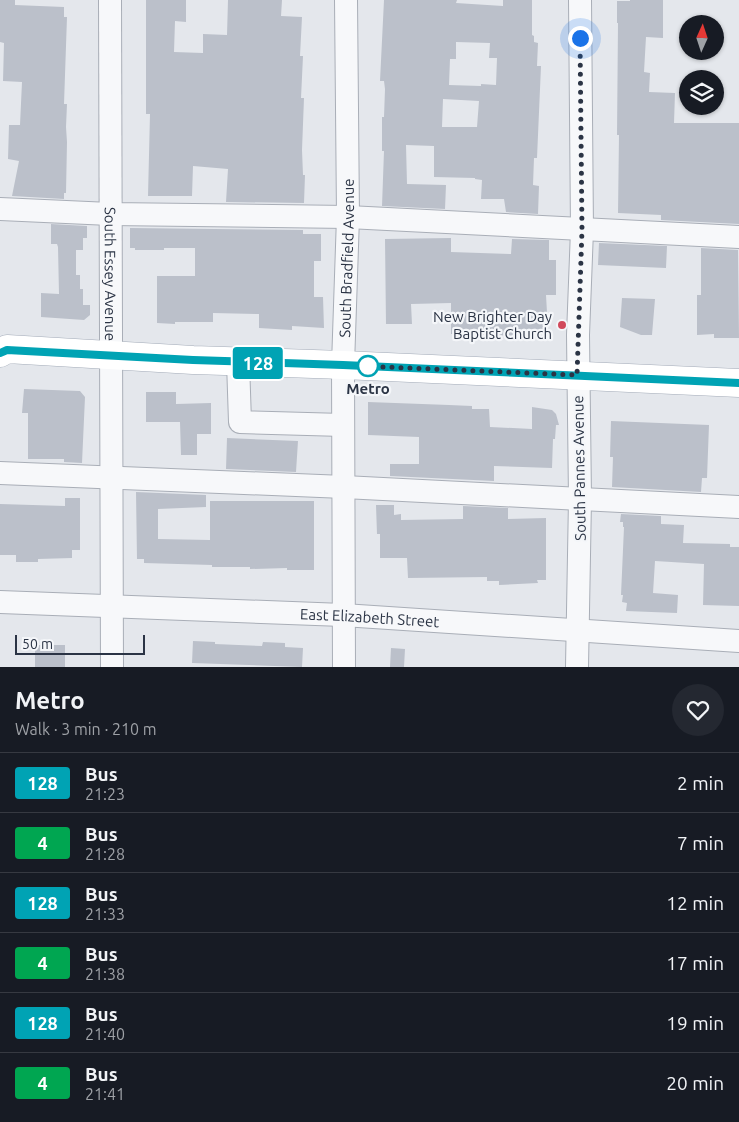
<!DOCTYPE html>
<meta charset="utf-8">
<style>
body{margin:0;font-family:Ubuntu,sans-serif;background:#242831;color:#f1f3f6;height:100vh;display:flex;flex-direction:column;font-size:19px;white-space:nowrap}
*{box-sizing:border-box;margin:0}
p{font-size:16px;color:#9ea1a6}
.icon{flex:none;width:28px;height:28px;fill:none;stroke:currentColor;stroke-width:2;stroke-linecap:round;stroke-linejoin:round}
.map{position:relative;height:667px;overflow:hidden}
.details{display:flex;flex-direction:column;background:#171b24;flex:1}
.details>*{flex:none}
.badge{padding:0 10px;border-radius:4px;font-size:18px;line-height:32px}
.needle{width:32px;rotate:3deg}
.tools{position:absolute;left:679px;top:15px;display:grid;gap:10px}
.tools a{display:grid;place-items:center;width:45px;height:45px;border-radius:50%;background:#171b24;box-shadow:0 1px 4px #0004;font-size:25px}
.scale{position:absolute;left:15px;bottom:12px;width:130px;box-sizing:border-box;padding-left:5px;border:2px solid #2b3445;border-top:0;font-size:14px;line-height:18px;white-space:nowrap;color:#2b3445;-webkit-text-stroke:4px #f4f6f9;paint-order:stroke}
.you{position:absolute;width:25px;height:25px;margin:-12px;border:4px solid #fff;border-radius:50%;background:#1a73e8;box-shadow:0 0 0 8px #1a73e833}
.map>.badge{position:absolute;translate:-50% -50%;box-shadow:0 0 0 2px #fff}
.round{display:grid;place-items:center;flex:none;width:52px;height:52px;border-radius:26px;background:#242831}
.overview{display:flex;align-items:center;justify-content:space-between;height:85px;padding:0 15px}
h1{font-size:24px;font-weight:700;line-height:38px}
ul{padding:0;list-style:none}
li{display:flex;align-items:center;gap:15px;height:60px;padding:0 15px;border-top:1px solid #363941}
li div{flex:1}
li b{display:block;font-size:19px}
li em{font-style:normal}
li .badge{min-width:55px;font-weight:700;text-align:center}
.map>svg:first-child{display:block}
.building{fill:#bbc0ca;fill-rule:evenodd}
.lines{fill:none;stroke-linecap:round;stroke-linejoin:round}
.minor-casing{stroke:#a9aeb7;stroke-width:24}
.major-casing{stroke:#a3abb8;stroke-width:29}
.minor{stroke:#f7f8fa;stroke-width:22}
.major{stroke:#fff;stroke-width:28}
.line-casing{stroke:#fff;stroke-width:11}
.line{stroke:#00a3b4;stroke-width:8}
.walk{stroke:#2b3445;stroke-width:5;stroke-dasharray:0 9}
.poi-dot{fill:#d1495b;stroke:#f4f6f9;stroke-width:2}
.stop-dot{fill:#fff;stroke:#00a3b4;stroke-width:2.5}
.labels{text-anchor:middle;dominant-baseline:central;stroke-width:4.5;stroke-linejoin:round;paint-order:stroke}
.street-label{font-size:15px;fill:#2b3445;stroke:#f4f6f9}
.poi-label{font-size:15px;fill:#2b3445;stroke:#f4f6f9;text-anchor:end}
.stop-label{font-size:15px;font-weight:bold;fill:#2b3445;stroke:#f4f6f9}
</style>
<div class="map">
<svg width="739" height="667" viewBox="0 0 739 667">
<rect width="100%" height="100%" fill="#e4e7ec"/>
<path class="building" d="M 0,0 L 15,0 L 15,5 L 64,7 L 64,17 L 67,17 L 64,104 L 67,104 L 66,127 L 67,142 L 66,193 L 64,193 L 64,199 L 12,196 L 19,161 L 8,159 L 9,125 L 20,125 L 22,82 L 3,81 L 4,43 L 0,42 Z
M 146,0 L 186,0 L 186,22 L 175,21 L 174,52 L 203,53 L 203,34 L 227,35 L 228,0 L 282,0 L 281,16 L 302,17 L 300,56 L 303,56 L 301,98 L 304,98 L 302,150 L 303,175 L 305,175 L 304,203 L 226,202 L 228,169 L 193,166 L 192,196 L 148,196 L 150,114 L 146,114 Z
M 384,0 L 457,0 L 456,3 L 503,6 L 503,0 L 532,0 L 532,35 L 534,36 L 534,42 L 538,43 L 537,66 L 541,66 L 537,158 L 534,158 L 533,185 L 539,186 L 538,214 L 506,212 L 504,199 L 481,199 L 482,180 L 475,179 L 475,178 L 434,177 L 434,146 L 406,145 L 407,184 L 446,185 L 445,209 L 382,206 L 384,151 L 382,151 L 382,117 L 384,117 L 385,89 L 384,81 L 380,81 ZM 456,42 L 490,43 L 489,58 L 497,58 L 496,85 L 481,84 L 481,86 L 449,85 L 450,59 L 456,59 ZM 443,99 L 479,101 L 477,127 L 442,127 Z
M 630,0 L 663,0 L 663,38 L 646,37 L 644,72 L 650,73 L 649,92 L 675,93 L 674,123 L 739,123 L 739,224 L 661,220 L 661,215 L 618,213 L 619,135 L 617,135 L 618,23 L 617,23 L 617,1 L 630,1 Z
M 51,224 L 87,226 L 87,238 L 83,238 L 83,250 L 76,250 L 76,275 L 80,275 L 80,289 L 83,289 L 83,305 L 90,305 L 90,315 L 84,320 L 41,317 L 41,293 L 59,294 L 58,247 L 57,244 L 51,244 Z
M 130,228 L 303,230 L 303,234 L 321,234 L 321,261 L 314,261 L 314,297 L 323,297 L 324,328 L 292,326 L 292,330 L 259,328 L 259,314 L 213,313 L 213,322 L 175,322 L 175,324 L 157,323 L 157,276 L 195,276 L 195,248 L 164,248 L 164,250 L 135,250 L 135,248 L 130,248 Z
M 451,238 L 451,252 L 511,254 L 512,239 L 549,240 L 549,260 L 556,260 L 556,295 L 546,295 L 548,330 L 530,331 L 530,336 L 451,334 L 451,303 L 411,304 L 412,324 L 386,324 L 385,239 Z
M 599,243 L 667,246 L 666,268 L 598,265 Z
M 701,248 L 738,250 L 739,338 L 714,338 L 714,334 L 697,335 L 697,295 L 701,295 Z
M 622,298 L 655,299 L 652,335 L 641,335 L 620,327 Z
M 24,389 L 80,391 L 85,397 L 82,463 L 64,462 L 64,459 L 28,459 L 28,413 L 22,413 Z
M 146,392 L 176,392 L 176,404 L 211,403 L 211,434 L 197,434 L 197,455 L 181,455 L 180,422 L 146,422 Z
M 368,402 L 449,405 L 472,406 L 472,409 L 489,409 L 490,427 L 532,429 L 532,407 L 552,410 L 556,414 L 559,425 L 556,425 L 555,439 L 553,439 L 552,468 L 494,466 L 494,481 L 390,476 L 390,464 L 419,464 L 419,437 L 368,435 Z
M 611,421 L 709,425 L 707,478 L 702,478 L 701,492 L 612,487 L 613,457 L 610,457 Z
M 227,438 L 298,441 L 296,472 L 226,469 Z
M 136,492 L 206,495 L 206,507 L 158,509 L 158,539 L 210,540 L 210,501 L 314,501 L 314,570 L 287,570 L 287,568 L 250,569 L 250,567 L 212,567 L 212,565 L 144,563 L 144,559 L 137,559 Z
M 65,498 L 80,498 L 80,550 L 72,550 L 72,558 L 38,559 L 38,562 L 16,562 L 16,555 L 0,555 L 0,504 L 65,506 Z
M 376,505 L 394,505 L 394,515 L 401,514 L 401,520 L 463,519 L 463,506 L 508,508 L 508,519 L 546,518 L 546,580 L 537,580 L 538,583 L 499,585 L 499,581 L 487,581 L 487,577 L 408,578 L 407,558 L 380,558 L 380,534 L 377,534 Z
M 621,514 L 661,516 L 661,524 L 684,525 L 683,543 L 730,544 L 730,547 L 739,547 L 739,606 L 703,605 L 704,564 L 655,561 L 653,593 L 678,595 L 677,613 L 626,611 L 627,603 L 622,602 L 623,595 L 621,595 L 624,527 L 623,527 L 623,522 L 620,522 Z
M 193,641 L 215,642 L 215,644 L 262,646 L 263,642 L 285,643 L 285,647 L 303,648 L 302,667 L 192,663 Z
M 35,645 L 65,645 L 65,667 L 35,667 Z
M 391,648 L 405,649 L 404,667 L 390,667 Z"/>
<g class="lines">
<g class="minor-casing">
<g id="minor">
<path id="s1" d="M 110,0 L 112,667"/>
<path d="M 0,209 L 110,214 L 348,217 L 739,237"/>
<path d="M 238,362 L 240,422 L 343,425"/>
<path d="M 0,473 L 344,487 L 739,507"/>
<path id="s2" d="M 0,602 L 343,615 L 739,641"/>
<path id="s3" d="M 344,667 L 343,365 L 348,217 L 346,0"/>
<path d="M 577,667 L 580,499 L 578,335 L 582,230 L 580,0"/>
</g>
</g>
<g class="major-casing">
<path id="major" d="M 0,353 L 7,349 L 193,360 L 343,365 L 739,383"/>
</g>
<use href="#minor" class="minor"/>
<use href="#major" class="major"/>
</g>
<g class="lines">
<g class="line-casing">
<path id="line" d="M 0,353 L 7,350 L 193,360 L 343,365 L 739,383"/>
</g>
<use href="#line" class="line"/>
<path class="walk" d="M 368,366 L 362,366 L 577,375 L 582,230 L 580,38"/>
</g>
<circle class="poi-dot" cx="562" cy="325" r="5"/>
<circle class="stop-dot" cx="368" cy="366" r="10"/>
<g class="labels">
<g class="street-label">
<text stroke="none"><textPath href="#s3" startOffset="409">South Bradfield Avenue</textPath></text>
<text stroke="none"><textPath href="#s1" startOffset="274">South Essey Avenue</textPath></text>
<text transform="translate(579 468) rotate(-91)">South Pannes Avenue</text>
<text stroke="none"><textPath href="#s2" startOffset="370">East Elizabeth Street</textPath></text>
</g>
<g class="poi-label">
<text x="552" y="316">New Brighter Day<tspan x="552" dy="17">Baptist Church</tspan></text>
</g>
<g class="stop-label">
<text x="368" y="388">Metro</text>
</g>
</g>
</svg>
<div class="tools">
<a><svg class="needle" viewBox="-14 -14 28 28"><path d="M0-13l5 13h-10z" fill="#e53935"/><path d="M0 13l5-13h-10z" fill="#9ea1a6"/></svg></a>
<a><svg class="icon" aria-label="layers" viewBox="0 0 24 24"><path d="M12 4l9 5-9 5-9-5zM3 14l9 5 9-5"/></svg></a>
</div>
<div class="scale">50 m</div>
<div class="you" style="left:580px;top:38px"></div>
<b class="badge" style="left:258px;top:363px;background:#00a3b4;color:#fff">128</b>
</div>
<section class="details">
<div class="overview"><div><h1>Metro</h1><p>Walk · 3 min · 210 m</p></div><a class="round"><svg class="icon" aria-label="heart" viewBox="0 0 24 24"><path d="M12 20l-8-8c-3-5 5-10 8-4 3-6 11-1 8 4z"/></svg></a></div>
<ul>
<li><span class="badge" style="background:#00a3b4;color:#fff">128</span><div><b>Bus</b><p>21:23</p></div><em>2 min</em></li>
<li><span class="badge" style="background:#00a651;color:#fff">4</span><div><b>Bus</b><p>21:28</p></div><em>7 min</em></li>
<li><span class="badge" style="background:#00a3b4;color:#fff">128</span><div><b>Bus</b><p>21:33</p></div><em>12 min</em></li>
<li><span class="badge" style="background:#00a651;color:#fff">4</span><div><b>Bus</b><p>21:38</p></div><em>17 min</em></li>
<li><span class="badge" style="background:#00a3b4;color:#fff">128</span><div><b>Bus</b><p>21:40</p></div><em>19 min</em></li>
<li><span class="badge" style="background:#00a651;color:#fff">4</span><div><b>Bus</b><p>21:41</p></div><em>20 min</em></li>
</ul>
</section>
